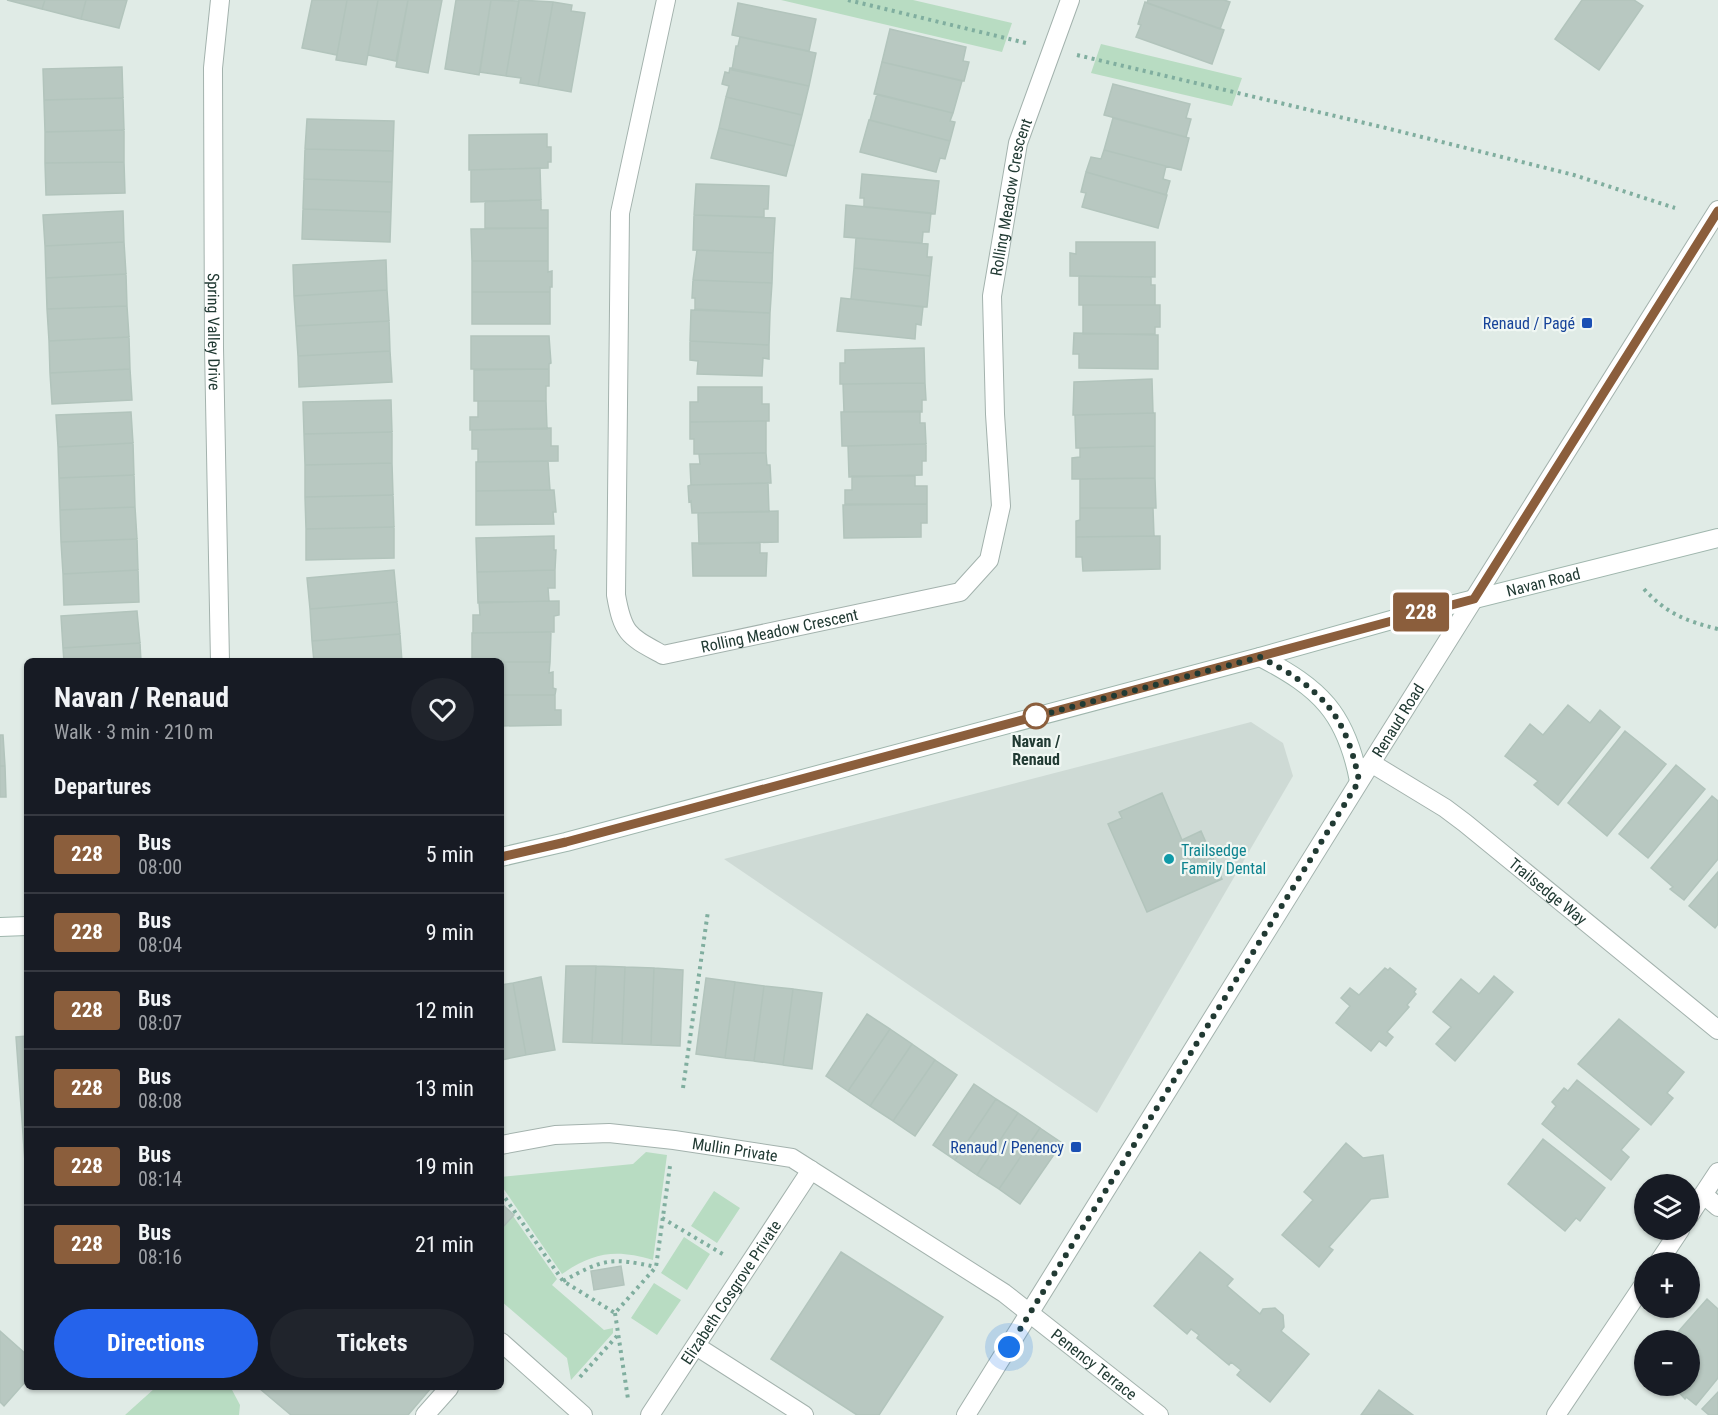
<!DOCTYPE html>
<meta charset="utf-8">
<style>
body{margin:0;font-family:"Roboto Condensed",sans-serif;background:#20242c;color:#f1f3f6;height:100vh;display:flex;flex-direction:column;font-size:22px;white-space:nowrap}
*{box-sizing:border-box;margin:0}
p{font-size:20px;color:#9ea1a6}
.icon{flex:none;width:33px;height:33px;fill:none;stroke:currentColor;stroke-width:2;stroke-linecap:round;stroke-linejoin:round}
.map{position:relative;flex:1;overflow:hidden}
.drawer{position:absolute;left:24px;top:658px;width:480px;height:732px;display:flex;flex-direction:column;background:#171b24;border-radius:9px;box-shadow:0 2px 4px #0004}
.drawer>*{flex:none}
.badge{padding:0 12px;border-radius:4px;font-size:21px;line-height:39px}
.controls{position:absolute;left:1634px;top:1174px;display:grid;gap:12px}
.controls a{display:grid;place-items:center;width:66px;height:66px;border-radius:50%;background:#171b24;box-shadow:0 2px 4px #0004;font-size:30px}
.you{position:absolute;width:30px;height:30px;margin:-15px;border:4px solid #fff;border-radius:50%;background:#1a73e8;box-shadow:0 0 0 9px #1a73e833}
.map>.badge{position:absolute;translate:-50% -50%;box-shadow:0 0 0 3px #fff}
h2{padding:0 30px;font-size:22px;line-height:54px}
.round{display:grid;place-items:center;flex:none;width:63px;height:63px;border-radius:32px;background:#20242c}
.overview{display:flex;align-items:center;justify-content:space-between;height:102px;padding:0 30px}
h1{font-size:28px;font-weight:700;line-height:45px}
.button{display:flex;gap:12px;margin-top:auto;padding:12px 30px}
.button a{flex:1;height:69px;border-radius:36px;background:#2563eb;color:#fff;font-size:24px;font-weight:700;line-height:69px;text-align:center}
.button a+a{background:#20242c;color:#f1f3f6}
ul{padding:0;list-style:none}
li{display:flex;align-items:center;gap:18px;height:78px;padding:0 30px;border-top:2px solid #363941}
li div{flex:1}
li b{display:block;font-size:22px}
li em{font-style:normal}
li .badge{min-width:66px;font-weight:700;text-align:center}
.map>svg:first-child{display:block}
.built{fill:#cedad5}
.green{fill:#b8dcc2}
.building{fill:#b8c8c1;stroke:#b2c4bc;stroke-width:1.5}
.lines{fill:none;stroke-linecap:round;stroke-linejoin:round}
.service-casing{stroke:#a3b2ad;stroke-width:20}
.minor-casing{stroke:#a3b2ad;stroke-width:20}
.tertiary-casing{stroke:#a3b2ad;stroke-width:20}
.secondary-casing{stroke:#9fb6ad;stroke-width:20}
.path{stroke:#80ae9f;stroke-width:4;stroke-dasharray:3 4.5;stroke-linecap:butt}
.service{stroke:#fff;stroke-width:18}
.minor{stroke:#fff;stroke-width:18}
.tertiary{stroke:#fff;stroke-width:18}
.secondary{stroke:#fff;stroke-width:18}
.line-casing{stroke:#fff;stroke-width:14}
.line{stroke:#8b5e3c;stroke-width:9}
.walk{stroke:#213a33;stroke-width:6;stroke-dasharray:0 10.8}
.transit-dot{fill:#1a4fb4;stroke:#f0f7f3;stroke-width:2}
.stop-dot{fill:#fff;stroke:#8b5e3c;stroke-width:3}
.culture-dot{fill:#0f9aa8;stroke:#f0f7f3;stroke-width:2}
.labels{text-anchor:middle;dominant-baseline:central;stroke-width:4.5;stroke-linejoin:round;paint-order:stroke}
.street-label{font-size:16px;fill:#213a33;stroke:#f0f7f3}
.transit-label{font-size:16px;fill:#164399;stroke:#f0f7f3;text-anchor:end}
.stop-label{font-size:16px;font-weight:bold;fill:#213a33;stroke:#f0f7f3}
.culture-label{font-size:16px;fill:#0d838f;stroke:#f0f7f3;text-anchor:start}
</style>
<div class="map">
<svg width="1718" height="1415" viewBox="0 0 1718 1415">
<rect width="100%" height="100%" fill="#e0ebe6"/>
<path class="built" d="M 1251,722 L 1283,743 L 1293,776 L 1097,1113 L 724,859 Z"/>
<path class="green" d="M 781,0 L 913,0 L 1012,23 L 1002,52 Z
M 1101,44 L 1242,78 L 1232,106 L 1091,73 Z
M 646,1152 L 667,1155 L 653,1260 C 616,1249 594,1252 562,1274 L 501,1185 L 501,1177 L 633,1164 Z
M 714,1191 L 740,1208 L 717,1243 L 691,1226 Z
M 513,1216 L 557,1279 L 552,1285 L 604,1330 L 613,1328 L 613,1333 L 571,1380 L 567,1358 L 501,1301 L 501,1229 Z
M 684,1237 L 710,1254 L 687,1290 L 661,1273 Z
M 654,1283 L 681,1300 L 657,1335 L 631,1318 Z
M 155,1388 L 231,1388 L 240,1405 L 239,1415 L 125,1415 Z"/>
<path class="building" d="M 7,0 L 45,0 L 42,9 Z
M 45,0 L 86,0 L 81,19 L 42,9 Z
M 86,0 L 127,0 L 119,28 L 81,19 Z
M 312,0 L 347,0 L 337,55 L 302,48 Z
M 347,0 L 378,0 L 366,65 L 336,60 Z
M 378,0 L 408,0 L 396,61 L 368,55 Z
M 408,0 L 442,0 L 428,73 L 396,67 Z
M 456,0 L 491,0 L 479,75 L 445,69 Z
M 491,0 L 519,1 L 506,76 L 480,72 Z
M 519,0 L 553,2 L 538,86 L 520,83 L 521,78 L 506,76 Z
M 1148,0 L 1224,0 L 1230,2 L 1220,29 L 1147,3 Z
M 1582,0 L 1634,0 L 1643,6 L 1599,70 L 1555,39 Z
M 553,2 L 572,5 L 571,11 L 585,13 L 571,92 L 538,86 Z
M 1145,2 L 1224,30 L 1212,64 L 1136,37 L 1141,25 L 1138,24 Z
M 738,3 L 816,19 L 809,51 L 732,35 Z
M 890,29 L 966,47 L 963,61 L 969,62 L 964,81 L 882,62 Z
M 740,37 L 816,53 L 809,86 L 732,70 L 736,46 L 738,46 Z
M 882,62 L 962,81 L 953,113 L 874,94 Z
M 122,67 L 123,98 L 44,100 L 43,69 Z
M 730,68 L 809,86 L 802,115 L 726,97 L 729,86 L 722,84 L 725,72 L 729,73 Z
M 1113,84 L 1190,104 L 1186,118 L 1191,119 L 1186,137 L 1104,115 Z
M 877,94 L 953,113 L 950,121 L 955,122 L 950,141 L 870,120 Z
M 726,97 L 802,115 L 794,146 L 719,128 Z
M 123,98 L 124,130 L 45,132 L 44,100 Z
M 1113,118 L 1189,138 L 1181,170 L 1104,150 Z
M 307,119 L 394,121 L 393,151 L 305,149 Z
M 869,120 L 950,141 L 945,159 L 940,158 L 936,172 L 860,152 Z
M 719,128 L 794,146 L 786,176 L 711,158 Z
M 124,130 L 124,162 L 45,163 L 45,132 Z
M 547,134 L 547,147 L 551,147 L 551,162 L 548,162 L 548,168 L 469,170 L 469,135 Z
M 305,149 L 393,151 L 392,182 L 304,179 Z
M 1104,150 L 1166,166 L 1163,179 L 1170,181 L 1166,195 L 1086,172 L 1091,157 L 1101,159 Z
M 124,162 L 125,193 L 46,195 L 45,163 Z
M 540,168 L 541,200 L 471,202 L 471,170 Z
M 1086,172 L 1167,195 L 1158,228 L 1082,207 L 1086,193 L 1081,192 Z
M 862,174 L 939,181 L 935,214 L 864,207 L 864,198 L 860,198 Z
M 304,179 L 392,182 L 391,212 L 303,209 Z
M 696,184 L 769,186 L 768,209 L 764,209 L 764,217 L 694,215 Z
M 541,200 L 541,210 L 548,210 L 548,228 L 485,228 L 485,201 Z
M 846,205 L 931,213 L 929,232 L 923,232 L 922,243 L 844,237 Z
M 303,209 L 391,212 L 390,242 L 302,239 Z
M 123,211 L 124,242 L 45,246 L 43,215 Z
M 694,215 L 775,218 L 773,253 L 693,250 Z
M 548,228 L 548,261 L 472,261 L 471,229 Z
M 856,238 L 928,244 L 927,257 L 932,257 L 930,276 L 854,268 Z
M 124,242 L 126,274 L 46,278 L 45,246 Z
M 1076,242 L 1155,242 L 1155,277 L 1070,276 L 1070,253 L 1076,254 Z
M 697,250 L 773,253 L 772,283 L 693,280 Z
M 386,260 L 387,290 L 294,296 L 293,265 Z
M 472,261 L 548,261 L 548,272 L 552,271 L 552,287 L 550,287 L 550,292 L 472,292 Z
M 854,268 L 930,276 L 927,307 L 851,299 Z
M 126,274 L 127,306 L 47,309 L 46,278 Z
M 1079,276 L 1151,277 L 1151,285 L 1155,285 L 1155,305 L 1079,305 Z
M 693,280 L 772,283 L 770,313 L 695,309 L 695,298 L 692,298 Z
M 387,290 L 389,321 L 296,326 L 294,296 Z
M 472,292 L 550,292 L 550,324 L 472,324 Z
M 841,298 L 923,307 L 921,325 L 916,324 L 915,339 L 837,331 Z
M 1083,305 L 1160,305 L 1160,327 L 1155,327 L 1155,334 L 1083,334 Z
M 127,306 L 129,337 L 49,341 L 47,309 Z
M 691,310 L 770,313 L 769,345 L 690,341 Z
M 389,321 L 390,351 L 298,356 L 296,326 Z
M 1074,333 L 1158,335 L 1158,369 L 1079,368 L 1079,354 L 1073,354 Z
M 471,336 L 549,336 L 551,363 L 549,364 L 549,369 L 471,369 Z
M 129,337 L 130,369 L 50,373 L 49,341 Z
M 690,341 L 769,345 L 769,359 L 763,358 L 762,376 L 697,374 L 698,361 L 690,360 Z
M 924,348 L 925,383 L 840,384 L 840,363 L 845,363 L 845,350 Z
M 390,351 L 392,382 L 299,387 L 298,356 Z
M 130,369 L 132,400 L 52,404 L 50,373 Z
M 549,369 L 549,386 L 546,386 L 546,401 L 474,401 L 474,370 Z
M 1152,379 L 1153,413 L 1073,415 L 1074,382 Z
M 925,383 L 926,400 L 922,400 L 922,412 L 844,412 L 843,384 Z
M 698,387 L 762,387 L 762,404 L 769,404 L 769,421 L 690,422 L 690,402 L 698,402 Z
M 391,400 L 392,432 L 304,434 L 303,402 Z
M 478,401 L 546,401 L 547,429 L 470,430 L 470,417 L 478,417 Z
M 920,411 L 920,423 L 925,423 L 926,444 L 842,446 L 841,412 Z
M 131,412 L 133,443 L 58,447 L 56,415 Z
M 1155,413 L 1155,446 L 1076,448 L 1075,415 Z
M 766,421 L 766,453 L 694,454 L 694,439 L 690,439 L 690,422 Z
M 551,428 L 551,446 L 558,446 L 558,461 L 478,462 L 478,449 L 472,449 L 472,430 Z
M 392,432 L 392,463 L 305,465 L 304,434 Z
M 133,443 L 134,475 L 59,478 L 58,447 Z
M 926,444 L 926,461 L 922,461 L 922,475 L 849,477 L 848,446 Z
M 1155,446 L 1155,478 L 1072,479 L 1072,458 L 1080,457 L 1080,448 Z
M 766,453 L 767,465 L 770,465 L 771,483 L 691,485 L 690,464 L 700,464 L 699,454 Z
M 548,461 L 550,490 L 476,491 L 476,462 Z
M 392,463 L 393,495 L 305,497 L 305,465 Z
M 134,475 L 135,507 L 60,510 L 59,478 Z
M 852,476 L 915,476 L 915,486 L 927,486 L 927,504 L 845,504 L 845,490 L 852,490 Z
M 1155,478 L 1156,508 L 1080,508 L 1080,479 Z
M 768,483 L 769,512 L 692,513 L 691,501 L 689,502 L 688,486 L 691,485 Z
M 554,490 L 556,512 L 553,512 L 554,524 L 476,525 L 476,491 Z
M 393,495 L 394,527 L 306,529 L 305,497 Z
M 927,504 L 927,523 L 921,523 L 921,537 L 844,538 L 843,505 Z
M 135,507 L 137,539 L 61,542 L 60,510 Z
M 1080,508 L 1153,508 L 1154,536 L 1076,537 L 1076,521 L 1080,520 Z
M 778,511 L 778,542 L 699,544 L 698,513 Z
M 394,527 L 394,558 L 306,560 L 306,529 Z
M 554,536 L 554,550 L 556,550 L 555,570 L 477,572 L 476,538 Z
M 1160,536 L 1160,569 L 1083,571 L 1082,557 L 1076,557 L 1076,537 Z
M 137,539 L 138,570 L 63,574 L 61,542 Z
M 692,543 L 760,543 L 760,553 L 767,553 L 766,576 L 693,576 Z
M 138,570 L 139,602 L 64,605 L 63,574 Z
M 394,570 L 397,602 L 310,609 L 307,578 Z
M 555,570 L 555,588 L 548,588 L 549,601 L 478,603 L 477,572 Z
M 559,601 L 559,615 L 554,616 L 554,632 L 473,633 L 473,615 L 480,615 L 479,602 Z
M 397,602 L 400,634 L 312,641 L 310,609 Z
M 137,611 L 140,643 L 63,648 L 61,616 Z
M 551,632 L 550,662 L 472,662 L 472,633 Z
M 400,634 L 402,662 L 314,662 L 312,641 Z
M 140,643 L 141,662 L 64,662 L 63,648 Z
M 501,662 L 550,662 L 549,673 L 553,672 L 553,688 L 556,689 L 555,695 L 501,695 Z
M 501,695 L 555,695 L 555,710 L 561,710 L 561,725 L 501,726 Z
M 1568,705 L 1590,723 L 1600,710 L 1620,727 L 1558,805 L 1534,785 L 1538,781 L 1505,756 L 1530,724 L 1543,735 Z
M 1625,731 L 1666,764 L 1607,836 L 1568,803 Z
M 0,735 L 3,735 L 5,766 L 0,766 Z
M 1676,765 L 1705,789 L 1648,858 L 1619,834 Z
M 0,766 L 5,766 L 6,797 L 0,797 Z
M 1162,793 L 1182,840 L 1201,831 L 1222,879 L 1147,912 L 1108,824 L 1122,818 L 1119,812 Z
M 1712,796 L 1718,801 L 1718,859 L 1684,900 L 1670,889 L 1673,887 L 1651,868 Z
M 1718,872 L 1718,924 L 1715,928 L 1689,906 Z
M 566,966 L 596,966 L 592,1043 L 563,1042 Z
M 596,966 L 625,967 L 622,1044 L 592,1043 Z
M 625,967 L 654,968 L 651,1045 L 622,1044 Z
M 654,968 L 683,970 L 680,1046 L 651,1045 Z
M 1385,968 L 1388,970 L 1390,968 L 1416,989 L 1414,992 L 1416,994 L 1407,1005 L 1409,1007 L 1387,1032 L 1393,1037 L 1386,1046 L 1379,1041 L 1371,1051 L 1336,1023 L 1350,1006 L 1341,998 L 1350,988 L 1359,995 Z
M 1494,976 L 1513,992 L 1455,1061 L 1436,1044 L 1451,1027 L 1433,1012 L 1461,979 L 1479,994 Z
M 541,977 L 555,1050 L 526,1055 L 513,983 Z
M 706,978 L 735,982 L 725,1058 L 696,1054 Z
M 735,982 L 764,986 L 754,1061 L 725,1058 Z
M 513,983 L 526,1055 L 501,1060 L 501,985 Z
M 764,986 L 793,989 L 783,1065 L 754,1061 Z
M 793,989 L 822,993 L 812,1069 L 783,1065 Z
M 867,1014 L 890,1029 L 848,1091 L 826,1076 Z
M 1619,1019 L 1684,1072 L 1667,1093 L 1673,1098 L 1651,1125 L 1578,1064 Z
M 890,1029 L 912,1044 L 870,1106 L 848,1091 Z
M 27,1036 L 27,1162 L 25,1162 L 16,1037 Z
M 912,1044 L 935,1060 L 893,1121 L 870,1106 Z
M 935,1060 L 957,1075 L 915,1136 L 893,1121 Z
M 1577,1080 L 1639,1129 L 1621,1150 L 1629,1157 L 1611,1180 L 1542,1124 L 1556,1106 L 1552,1102 L 1564,1088 L 1568,1091 Z
M 974,1084 L 996,1099 L 955,1160 L 933,1145 Z
M 996,1099 L 1018,1113 L 977,1175 L 955,1160 Z
M 1018,1113 L 1040,1128 L 999,1189 L 977,1175 Z
M 1040,1128 L 1062,1143 L 1020,1204 L 999,1189 Z
M 1543,1139 L 1605,1188 L 1580,1221 L 1576,1218 L 1565,1231 L 1508,1184 Z
M 1346,1143 L 1363,1158 L 1383,1155 L 1388,1197 L 1371,1199 L 1329,1247 L 1333,1250 L 1319,1267 L 1282,1235 L 1313,1200 L 1304,1192 Z
M 503,1205 L 514,1215 L 501,1229 L 501,1208 Z
M 841,1252 L 943,1317 L 879,1415 L 857,1415 L 771,1359 Z
M 1200,1252 L 1233,1279 L 1227,1286 L 1260,1314 L 1263,1309 L 1275,1308 L 1283,1315 L 1284,1327 L 1281,1331 L 1309,1354 L 1270,1402 L 1237,1375 L 1241,1370 L 1231,1362 L 1229,1365 L 1197,1338 L 1199,1335 L 1191,1329 L 1187,1334 L 1154,1306 Z
M 621,1266 L 624,1285 L 594,1290 L 591,1271 Z
M 1707,1299 L 1718,1309 L 1718,1378 L 1696,1405 L 1686,1397 L 1685,1399 L 1673,1386 L 1689,1386 L 1689,1341 L 1670,1341 Z
M 0,1331 L 27,1355 L 27,1380 L 4,1406 L 0,1402 Z
M 259,1388 L 431,1388 L 408,1415 L 291,1415 Z
M 1379,1390 L 1413,1415 L 1361,1415 Z
M 1718,1392 L 1718,1415 L 1709,1415 L 1702,1409 Z"/>
<g class="lines">
<g class="service-casing">
<path id="service" d="M 696,1346 L 804,1415
M 425,1415 L 449,1388"/>
</g>
<g class="minor-casing">
<g id="minor">
<path id="s1" d="M 666,0 L 620,213 L 616,595 C 623,635 629,636 663,655 L 960,592 L 989,560 L 1001,506 L 995,414 L 992,296 L 1018,143 L 1070,0"/>
<path id="s2" d="M 1371,763 L 1445,808 L 1465,823 L 1718,1030"/>
<path id="s3" d="M 501,1145 L 555,1135 L 609,1133 L 674,1140 L 792,1158 L 1004,1293 L 1159,1415"/>
<path d="M 1704,1195 L 1718,1207"/>
<path d="M 1689,1216 L 1718,1172"/>
<path d="M 1658,1263 L 1680,1230"/>
<path d="M 501,1342 L 583,1415"/>
<path id="s4" d="M 650,1415 L 811,1170"/>
<path d="M 1556,1415 L 1644,1284"/>
</g>
</g>
<g class="tertiary-casing">
<g id="tertiary">
<path id="s5" d="M 220,0 L 213,68 L 214,348 L 220,662"/>
<path id="s6" d="M 966,1415 L 1371,763 L 1718,210"/>
</g>
</g>
<g class="secondary-casing">
<g id="secondary">
<path d="M 1260,657 C 1320,688 1346,713 1359,781"/>
<path id="s7" d="M 501,857 L 566,842 L 1260,657 L 1395,619 L 1718,538"/>
<path d="M 0,927 L 27,926"/>
</g>
</g>
<path class="path" d="M 848,0 L 1026,43
M 1077,55 L 1386,128 L 1574,175 L 1675,208
M 1644,589 C 1667,614 1686,621 1718,629
M 683,1088 L 708,911
M 501,1192 L 563,1281 L 615,1313 L 656,1267 L 670,1166
M 662,1218 L 726,1256
M 563,1281 C 604,1259 610,1257 656,1267
M 615,1313 L 628,1399
M 580,1377 L 617,1336"/>
<use href="#service" class="service"/>
<use href="#minor" class="minor"/>
<use href="#tertiary" class="tertiary"/>
<use href="#secondary" class="secondary"/>
</g>
<g class="lines">
<g class="line-casing">
<path id="line" d="M 501,857 L 566,842 L 1474,599 L 1718,211"/>
</g>
<use href="#line" class="line"/>
<path class="walk" d="M 1009,1347 L 1359,781 C 1346,713 1320,688 1260,657 L 1034,717 L 1036,716"/>
</g>
<g class="transit-dot">
<rect x="1581" y="317" width="12" height="12" rx="3"/>
<rect x="1070" y="1141" width="12" height="12" rx="3"/>
</g>
<circle class="stop-dot" cx="1036" cy="716" r="12"/>
<circle class="culture-dot" cx="1169" cy="859" r="6"/>
<g class="labels">
<g class="street-label">
<text stroke="none"><textPath href="#s1" startOffset="1394">Rolling Meadow Crescent</textPath></text>
<text stroke="none"><textPath href="#s5" startOffset="332">Spring Valley Drive</textPath></text>
<text stroke="none"><textPath href="#s7" startOffset="1078">Navan Road</textPath></text>
<text stroke="none"><textPath href="#s1" startOffset="800">Rolling Meadow Crescent</textPath></text>
<text stroke="none"><textPath href="#s6" startOffset="818">Renaud Road</textPath></text>
<text stroke="none"><textPath href="#s2" startOffset="219">Trailsedge Way</textPath></text>
<text stroke="none"><textPath href="#s3" startOffset="236">Mullin Private</textPath></text>
<text stroke="none"><textPath href="#s4" startOffset="147">Elizabeth Cosgrove Private</textPath></text>
<text stroke="none"><textPath href="#s3" startOffset="660">Penency Terrace</textPath></text>
</g>
<g class="transit-label">
<text x="1575" y="323">Renaud / Pagé</text>
<text x="1064" y="1147">Renaud / Penency</text>
</g>
<g class="stop-label">
<text x="1036" y="741">Navan /<tspan x="1036" dy="18">Renaud</tspan></text>
</g>
<g class="culture-label">
<text x="1181" y="850">Trailsedge<tspan x="1181" dy="18">Family Dental</tspan></text>
</g>
</g>
</svg>
<div class="controls">
<a><svg class="icon" aria-label="layers" viewBox="0 0 24 24"><path d="M12 4l9 5-9 5-9-5zM3 14l9 5 9-5"/></svg></a>
<a>+</a>
<a>−</a>
</div>
<div class="you" style="left:1009px;top:1347px"></div>
<b class="badge" style="left:1421px;top:612px;background:#8b5e3c;color:#fff">228</b>
<section class="drawer">
<div class="overview"><div><h1>Navan / Renaud</h1><p>Walk · 3 min · 210 m</p></div><a class="round"><svg class="icon" aria-label="heart" viewBox="0 0 24 24"><path d="M12 20l-8-8c-3-5 5-10 8-4 3-6 11-1 8 4z"/></svg></a></div>
<h2>Departures</h2>
<ul>
<li><span class="badge" style="background:#8b5e3c;color:#fff">228</span><div><b>Bus</b><p>08:00</p></div><em>5 min</em></li>
<li><span class="badge" style="background:#8b5e3c;color:#fff">228</span><div><b>Bus</b><p>08:04</p></div><em>9 min</em></li>
<li><span class="badge" style="background:#8b5e3c;color:#fff">228</span><div><b>Bus</b><p>08:07</p></div><em>12 min</em></li>
<li><span class="badge" style="background:#8b5e3c;color:#fff">228</span><div><b>Bus</b><p>08:08</p></div><em>13 min</em></li>
<li><span class="badge" style="background:#8b5e3c;color:#fff">228</span><div><b>Bus</b><p>08:14</p></div><em>19 min</em></li>
<li><span class="badge" style="background:#8b5e3c;color:#fff">228</span><div><b>Bus</b><p>08:16</p></div><em>21 min</em></li>
</ul>
<div class="button"><a>Directions</a><a>Tickets</a></div>
</section>
</div>
